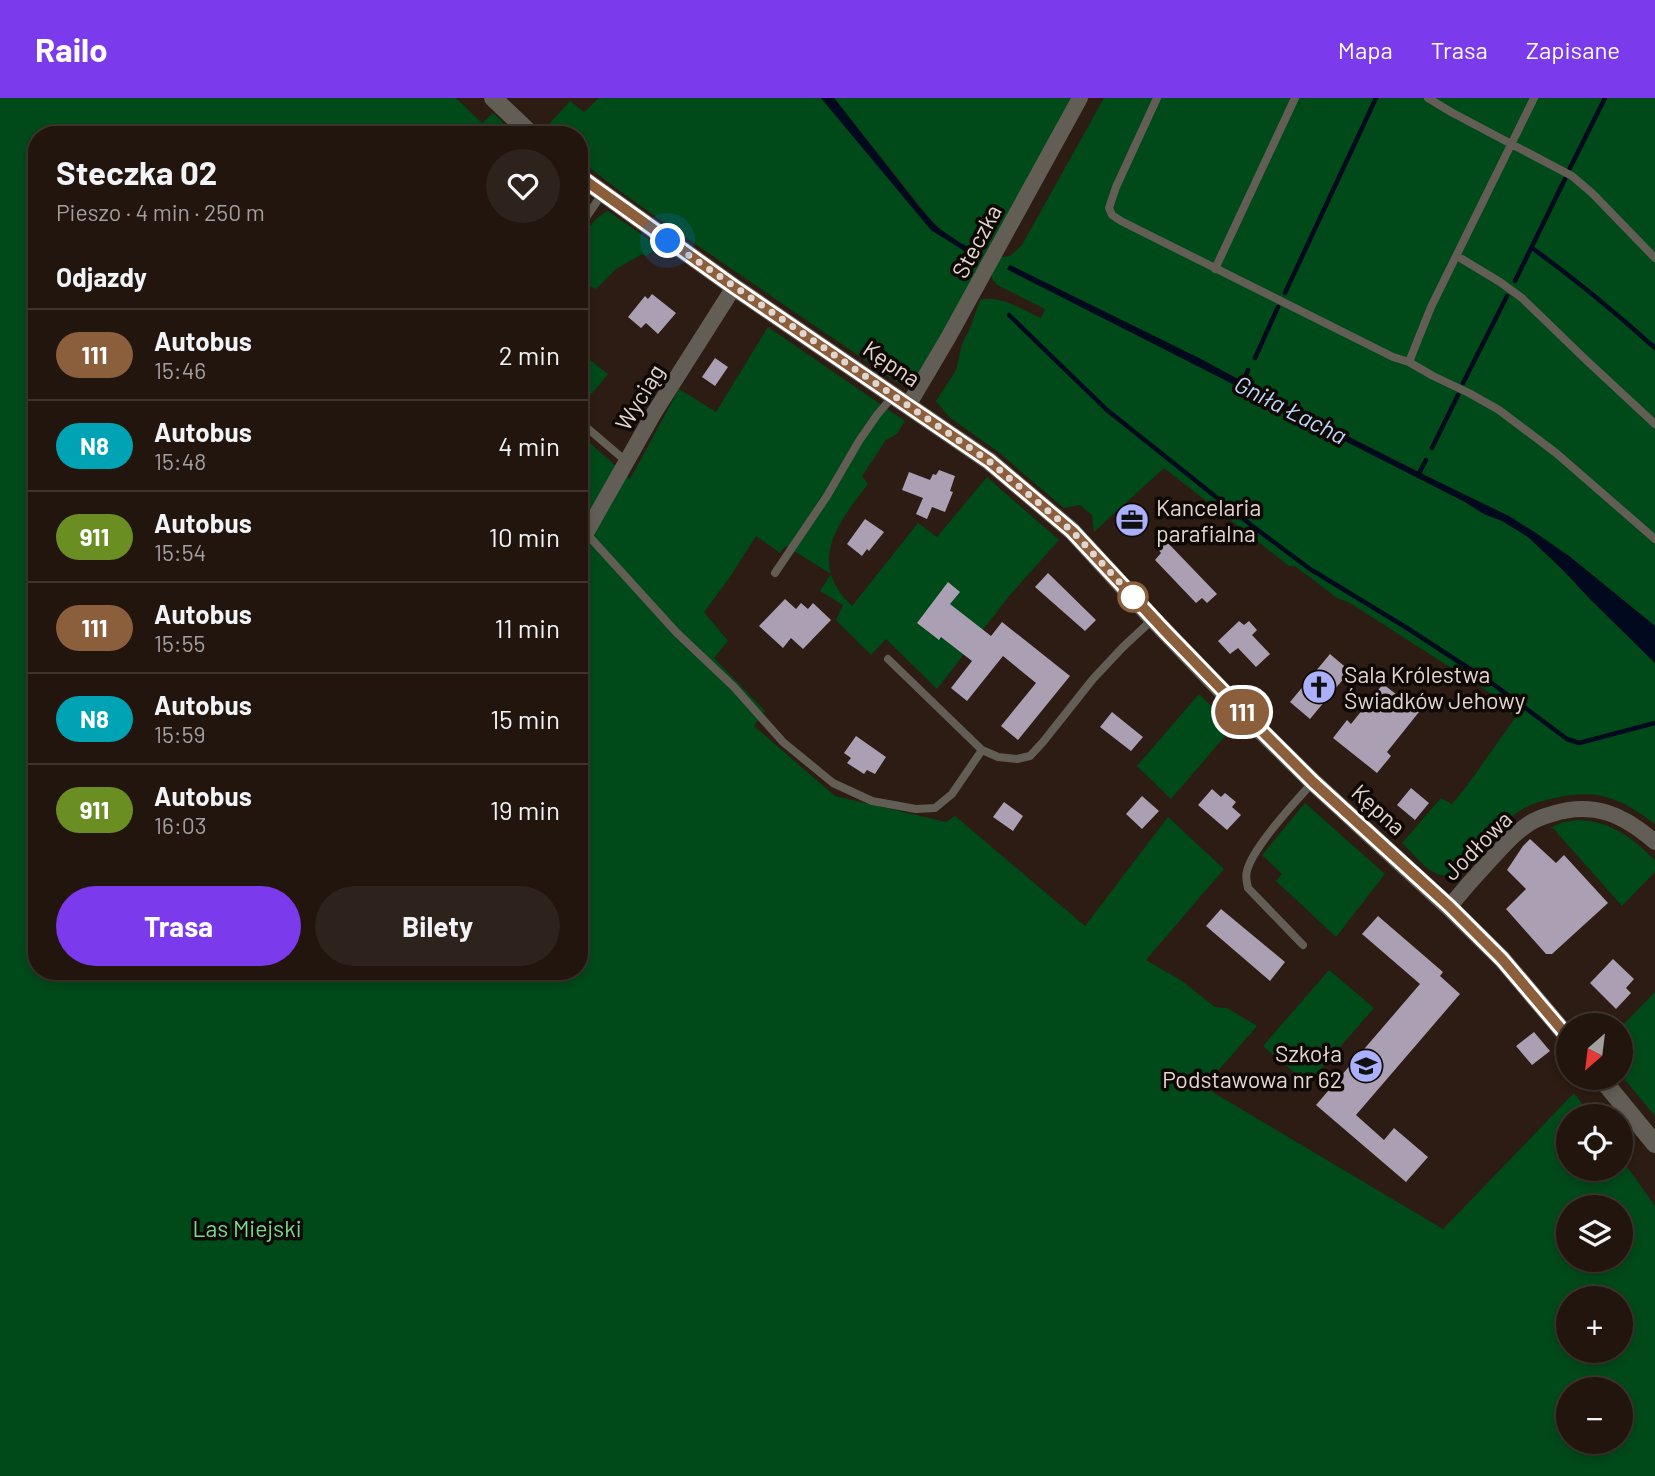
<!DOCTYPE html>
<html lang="pl">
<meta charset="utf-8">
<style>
body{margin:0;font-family:Barlow,sans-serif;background:#2d221c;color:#f1f3f6;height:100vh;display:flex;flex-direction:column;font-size:26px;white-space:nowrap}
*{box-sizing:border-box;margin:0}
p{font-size:23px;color:#a29f9e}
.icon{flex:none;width:38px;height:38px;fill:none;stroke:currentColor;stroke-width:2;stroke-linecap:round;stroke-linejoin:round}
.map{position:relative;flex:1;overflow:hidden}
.details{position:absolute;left:28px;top:28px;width:560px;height:854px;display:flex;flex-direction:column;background:#21150e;border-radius:28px;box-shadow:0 4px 10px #0003,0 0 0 2px #3e342e}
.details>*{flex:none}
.badge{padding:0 14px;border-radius:23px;font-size:24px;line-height:46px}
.needle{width:46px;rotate:208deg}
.buttons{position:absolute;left:1556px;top:915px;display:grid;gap:14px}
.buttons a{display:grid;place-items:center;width:77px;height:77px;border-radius:50%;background:#21150e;box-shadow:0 4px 10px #0003,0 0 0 2px #3e342e;font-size:35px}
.you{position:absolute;width:35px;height:35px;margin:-18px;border:5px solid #fff;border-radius:50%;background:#1a73e8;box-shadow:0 0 0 10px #1a73e833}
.map>.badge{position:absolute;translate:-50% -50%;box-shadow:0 0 0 4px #fff}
h2{padding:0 28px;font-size:26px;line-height:63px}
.round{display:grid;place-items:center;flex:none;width:74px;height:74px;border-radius:37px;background:#2d221c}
.overview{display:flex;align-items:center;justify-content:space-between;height:119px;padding:0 28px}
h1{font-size:33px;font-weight:700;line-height:52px}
.action{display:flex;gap:14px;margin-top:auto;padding:14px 28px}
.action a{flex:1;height:80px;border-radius:42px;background:#7c3aed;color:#fff;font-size:28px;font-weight:700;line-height:80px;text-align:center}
.action a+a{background:#2d221c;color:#f1f3f6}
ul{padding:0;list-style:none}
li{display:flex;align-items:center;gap:21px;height:91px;padding:0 28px;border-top:2px solid #3e342e}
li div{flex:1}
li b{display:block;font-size:26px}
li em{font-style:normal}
li .badge{min-width:77px;font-weight:700;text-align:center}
header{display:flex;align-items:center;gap:42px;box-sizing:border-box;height:98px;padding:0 35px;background:#7c3aed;color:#fff}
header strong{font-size:33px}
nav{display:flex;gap:38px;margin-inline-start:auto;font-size:24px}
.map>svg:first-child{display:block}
.green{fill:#004919;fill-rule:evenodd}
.water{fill:#00091d}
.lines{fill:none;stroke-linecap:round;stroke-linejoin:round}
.stream{stroke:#00091d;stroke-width:4.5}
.building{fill:#aa9fb3}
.service{stroke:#625d55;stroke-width:8}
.minor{stroke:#625d55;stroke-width:16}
.tertiary{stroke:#625d55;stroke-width:18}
.line-casing{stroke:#fff;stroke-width:16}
.line{stroke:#8b5e3c;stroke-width:10}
.walk{stroke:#e2d7d0;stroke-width:7;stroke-dasharray:0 12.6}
.stop-dot{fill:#fff;stroke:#8b5e3c;stroke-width:3.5}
.labels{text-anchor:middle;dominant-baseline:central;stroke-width:7;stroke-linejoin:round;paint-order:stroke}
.street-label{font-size:23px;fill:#e2d7d0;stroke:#0f0805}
.poi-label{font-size:23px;fill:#e2d7d0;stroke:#0f0805;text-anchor:start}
.park-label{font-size:23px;fill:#78dc8b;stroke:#0f0805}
.water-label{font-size:24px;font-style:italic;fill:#bcd9fd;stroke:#0f0805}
</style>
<header>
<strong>Railo</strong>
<nav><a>Mapa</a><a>Trasa</a><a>Zapisane</a></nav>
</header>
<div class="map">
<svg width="1655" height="1378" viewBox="0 0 1655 1378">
<rect width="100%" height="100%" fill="#2c1c13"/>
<path class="green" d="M 0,0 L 456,0 L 482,25 L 493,15 L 516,37 L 37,37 L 37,873 L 579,873 L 579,335 L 630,381 L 679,291 L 716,314 L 768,229 L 905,323 L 897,336 L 886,342 L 862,378 L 868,386 C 838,425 806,465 852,508 L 918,425 L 937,439 L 987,379 L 1059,442 L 1009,498 L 937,591 L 886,541 L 871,557 L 836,522 L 843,507 L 820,493 L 831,476 L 786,448 L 780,455 L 756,438 L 730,479 L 704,514 L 728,543 L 714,560 L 765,613 L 754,628 L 835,698 L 946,724 L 955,718 L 1085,828 L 1168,719 L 1224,771 L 1146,862 L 1182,883 L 1215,909 L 1227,910 L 1257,928 L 1204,989 L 1443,1131 L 1574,995 L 1591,1018 L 1568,1018 L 1568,1071 L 1620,1071 L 1621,1060 L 1655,1108 L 1655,1378 L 0,1378 ZM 1568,1110 L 1620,1110 L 1620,1162 L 1568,1162 ZM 1568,1200 L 1620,1200 L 1620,1253 L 1568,1253 ZM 1568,1292 L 1620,1292 L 1620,1344 L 1568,1344 Z
M 599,0 L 821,0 L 931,132 L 975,158 L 972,150 C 954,144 939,131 927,117 L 834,0 L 1074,0 L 938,247 L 915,279 L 906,287 L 900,286 C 834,241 767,195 701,150 C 660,121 617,93 579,61 L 579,37 L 552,37 L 547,31 L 548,27 L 570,3 L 584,14 Z
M 1104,0 L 1655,0 L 1655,528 L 1569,458 L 1469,399 L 1278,303 L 1203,262 L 1010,167 L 1007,171 L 1465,404 L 1484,416 L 1502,423 L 1528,439 L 1563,472 L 1590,501 L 1655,565 L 1655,726 C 1617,698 1597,690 1550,701 C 1538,704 1525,708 1515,716 C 1497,732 1481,754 1465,772 C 1436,789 1422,764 1402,745 L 1441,700 L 1452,706 L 1466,689 L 1515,620 L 1507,612 L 1504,604 L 1350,505 L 1337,500 L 1295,468 L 1289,468 L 1164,370 L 1094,434 L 1092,417 L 1080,407 L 1064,410 L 997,353 L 949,319 L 936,303 L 956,272 L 962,246 L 970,230 L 980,202 C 1000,196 1023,212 1041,220 L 1045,211 L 997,187 L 992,181 L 992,176 L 1001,159 L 1010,158 L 1022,147 Z
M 608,113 L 657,147 L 655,152 L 646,158 L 642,156 L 616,171 L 596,191 L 579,182 C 579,172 577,157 579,147 C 582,136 597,117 608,113 Z
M 585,258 L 608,276 L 581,309 L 579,308 L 579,264 Z
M 1199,596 L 1233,629 L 1171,701 L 1137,668 Z
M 1305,705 L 1385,776 L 1336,839 L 1276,783 L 1282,776 L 1262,757 Z
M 1577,722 C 1611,723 1631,739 1655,762 L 1655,774 L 1622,808 L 1552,729 L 1563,724 Z
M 1329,872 L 1374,910 L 1308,986 L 1263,948 Z
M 1655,894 L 1655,1018 L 1621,977 L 1620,930 Z"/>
<path class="water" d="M 821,0 L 834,0 L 919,109 L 937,129 L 962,146 L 975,152 L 977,157 L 975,158 L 969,156 L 931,132 Z
M 1010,167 L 1203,262 L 1278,303 L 1416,373 L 1509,418 L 1533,433 L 1569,458 L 1655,528 L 1655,565 L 1590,501 L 1563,472 L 1528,439 L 1502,423 L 1484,416 L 1465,404 L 1016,176 L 1007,171 Z"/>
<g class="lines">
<path class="stream" d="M 1570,70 L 1605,0
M 1532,150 C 1575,181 1616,215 1655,250
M 1515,183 L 1565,81
M 1285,195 L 1376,0
M 1009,217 L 1107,312 L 1255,430 L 1310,471 L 1407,530 L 1493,586 L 1567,641 L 1579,645 L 1655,625
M 1255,260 L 1278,209
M 1463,285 L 1507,198
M 1242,286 L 1248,272
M 1432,350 L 1458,297
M 1418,377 L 1426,362"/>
</g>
<path class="building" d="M 652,196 L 676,215 L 658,236 L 646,225 L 641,230 L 628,219 L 645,198 L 648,201 Z
M 715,260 L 728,269 L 715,288 L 702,279 Z
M 939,372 L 955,378 L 950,393 L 953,394 L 945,414 L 932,409 L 927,421 L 916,416 L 923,400 L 902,392 L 909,374 L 930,382 L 933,376 L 936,377 Z
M 1133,412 L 1147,426 L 1133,439 L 1119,425 Z
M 865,421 L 884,434 L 869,453 L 867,451 L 862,458 L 847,446 Z
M 1166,443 L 1217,496 L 1207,505 L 1202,500 L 1196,505 L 1155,462 L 1161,455 L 1158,451 Z
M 1048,475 L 1096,522 L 1085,533 L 1035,489 Z
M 948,484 L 960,494 L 950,506 L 991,538 L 1002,524 L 1070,578 L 1018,642 L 1001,628 L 1036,585 L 1003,558 L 967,603 L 951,590 L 972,563 L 941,539 L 939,542 L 917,525 Z
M 785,501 L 796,511 L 801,505 L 808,511 L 813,505 L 831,522 L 803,551 L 791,540 L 783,550 L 759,528 Z
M 1239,523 L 1244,527 L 1249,523 L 1257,532 L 1252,537 L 1270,556 L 1256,569 L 1238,550 L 1230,556 L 1218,543 Z
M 1330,556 L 1350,573 L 1310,621 L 1290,604 Z
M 1383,586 L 1419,614 L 1387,654 L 1391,658 L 1377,675 L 1333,640 L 1347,622 L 1351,626 Z
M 1112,614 L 1143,639 L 1131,653 L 1100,629 Z
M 856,638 L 886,659 L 875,676 L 867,672 L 864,676 L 847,665 L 851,660 L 844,655 Z
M 1411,690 L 1429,705 L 1415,722 L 1397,707 Z
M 1212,691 L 1221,699 L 1225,695 L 1236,704 L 1232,709 L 1241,717 L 1227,732 L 1198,707 Z
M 1142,698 L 1159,713 L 1142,731 L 1126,716 Z
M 1004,704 L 1023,718 L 1013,733 L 993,719 Z
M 1530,741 L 1556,765 L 1564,757 L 1608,805 L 1552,856 L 1546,856 L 1506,811 L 1526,791 L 1507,772 L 1523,748 Z
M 1221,811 L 1285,864 L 1270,883 L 1206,828 Z
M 1378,818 L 1443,874 L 1440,878 L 1460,896 L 1356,1017 L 1384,1042 L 1394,1030 L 1428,1059 L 1406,1084 L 1316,1007 L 1420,886 L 1362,836 Z
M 1613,861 L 1634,881 L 1626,890 L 1631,895 L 1616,911 L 1590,885 Z
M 1534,934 L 1550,953 L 1532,967 L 1516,948 Z"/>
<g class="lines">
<path class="service" d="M 1157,0 L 1116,89 L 1109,110 L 1112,117 L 1121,123 L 1393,259 L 1409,264 L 1433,278 L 1469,295 L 1499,312 L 1556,355 L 1655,441
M 1428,0 L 1451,14 L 1572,78 L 1592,95 L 1655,160
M 579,130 L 602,96
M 1457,158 L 1500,184 L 1522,200 L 1585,261 L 1655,326
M 1215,171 L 1295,0
M 1409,264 L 1431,209 L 1534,0
M 579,323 L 627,364
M 586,435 L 676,534 L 734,589 L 783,644 L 833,685 L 872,703 L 916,711 L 935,710 L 952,696 L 982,652
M 775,475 L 827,398 L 859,343 L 877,317 L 894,297
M 888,561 L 982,652 L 998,659 L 1017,661 L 1030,658 L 1043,644 L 1093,581 L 1123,549 L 1153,521
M 1303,847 L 1248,790 C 1247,784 1245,779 1247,773 C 1252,750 1296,703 1313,684"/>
<path class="minor" d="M 909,306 L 948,240 L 1080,0
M 586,435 L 654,315 L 734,189
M 1449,809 C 1463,792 1477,776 1492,760 C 1502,750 1511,738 1523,730 C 1531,723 1541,719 1552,716 C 1593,703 1623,716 1655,744"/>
<path class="tertiary" d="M 493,0 L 532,37
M 579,78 L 734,189 L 989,363 L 1072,433 L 1153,521 L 1247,619 L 1313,684 L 1449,809 L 1502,861 L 1568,939
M 1601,980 L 1655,1046"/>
</g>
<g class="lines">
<g class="line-casing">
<path id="line" d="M 579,78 L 734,189 L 989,363 L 1072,433 L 1166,534 L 1264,635 L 1313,684 L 1449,808 L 1502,861 L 1568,939"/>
</g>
<use href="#line" class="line"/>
<path class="walk" d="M 668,143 L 989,363 L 1072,433 L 1137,503 L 1133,499"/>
</g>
<defs>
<g id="office-disc" transform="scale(1.75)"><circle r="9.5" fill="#aab0fb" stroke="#0f0805"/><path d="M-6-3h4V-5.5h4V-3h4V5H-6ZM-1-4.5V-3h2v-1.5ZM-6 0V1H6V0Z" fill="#111"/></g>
<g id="church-disc" transform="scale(1.75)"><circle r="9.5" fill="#aab0fb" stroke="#0f0805"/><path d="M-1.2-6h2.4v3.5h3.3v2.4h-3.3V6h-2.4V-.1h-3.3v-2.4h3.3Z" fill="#111"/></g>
<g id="school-disc" transform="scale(1.75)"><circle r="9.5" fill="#aab0fb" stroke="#0f0805"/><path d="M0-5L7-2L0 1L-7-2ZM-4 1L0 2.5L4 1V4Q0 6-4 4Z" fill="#111"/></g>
</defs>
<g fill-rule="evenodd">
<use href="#office-disc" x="1132" y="422"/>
<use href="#church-disc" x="1319" y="589"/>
<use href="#school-disc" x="1366" y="968"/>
</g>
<circle class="stop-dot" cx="1133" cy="499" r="14"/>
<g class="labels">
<g class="street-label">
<text transform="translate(976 143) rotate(-62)">Steczka</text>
<text transform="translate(892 265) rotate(34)">Kępna</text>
<text transform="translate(639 299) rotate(-59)">Wyciąg</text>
<text transform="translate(1379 711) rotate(42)">Kępna</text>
<text transform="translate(1477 747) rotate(-45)">Jodłowa</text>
</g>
<g class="poi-label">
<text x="1156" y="409">Kancelaria<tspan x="1156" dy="26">parafialna</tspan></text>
<text x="1344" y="576">Sala Królestwa<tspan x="1344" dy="26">Świadków Jehowy</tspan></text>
<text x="1342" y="955" text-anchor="end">Szkoła<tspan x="1342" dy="26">Podstawowa nr 62</tspan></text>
</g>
<g class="park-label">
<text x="247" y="1130">Las Miejski</text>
</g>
<g class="water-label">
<text transform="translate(1291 311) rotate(27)">Gniła Łacha</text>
</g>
</g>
</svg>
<div class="buttons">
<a><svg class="needle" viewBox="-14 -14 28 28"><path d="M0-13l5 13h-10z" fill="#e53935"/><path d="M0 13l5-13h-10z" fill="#a29f9e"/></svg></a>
<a><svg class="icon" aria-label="locate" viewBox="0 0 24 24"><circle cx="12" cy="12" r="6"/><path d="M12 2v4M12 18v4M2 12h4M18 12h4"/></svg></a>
<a><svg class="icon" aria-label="layers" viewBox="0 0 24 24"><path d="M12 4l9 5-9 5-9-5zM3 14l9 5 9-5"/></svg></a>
<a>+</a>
<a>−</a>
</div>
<div class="you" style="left:668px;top:143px"></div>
<b class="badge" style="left:1242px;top:614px;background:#8b5e3c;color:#fff">111</b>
<section class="details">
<div class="overview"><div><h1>Steczka 02</h1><p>Pieszo · 4 min · 250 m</p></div><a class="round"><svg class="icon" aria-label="heart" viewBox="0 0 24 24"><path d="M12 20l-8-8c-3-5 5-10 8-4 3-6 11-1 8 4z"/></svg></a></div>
<h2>Odjazdy</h2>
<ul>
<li><span class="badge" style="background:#8b5e3c;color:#fff">111</span><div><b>Autobus</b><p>15:46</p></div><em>2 min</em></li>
<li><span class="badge" style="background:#00a3b4;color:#fff">N8</span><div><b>Autobus</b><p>15:48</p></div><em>4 min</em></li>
<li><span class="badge" style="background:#6b8e23;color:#fff">911</span><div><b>Autobus</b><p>15:54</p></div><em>10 min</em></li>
<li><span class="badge" style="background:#8b5e3c;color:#fff">111</span><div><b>Autobus</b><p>15:55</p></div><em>11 min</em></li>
<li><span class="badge" style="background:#00a3b4;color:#fff">N8</span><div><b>Autobus</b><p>15:59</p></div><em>15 min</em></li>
<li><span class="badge" style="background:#6b8e23;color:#fff">911</span><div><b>Autobus</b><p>16:03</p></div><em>19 min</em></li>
</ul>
<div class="action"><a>Trasa</a><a>Bilety</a></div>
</section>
</div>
